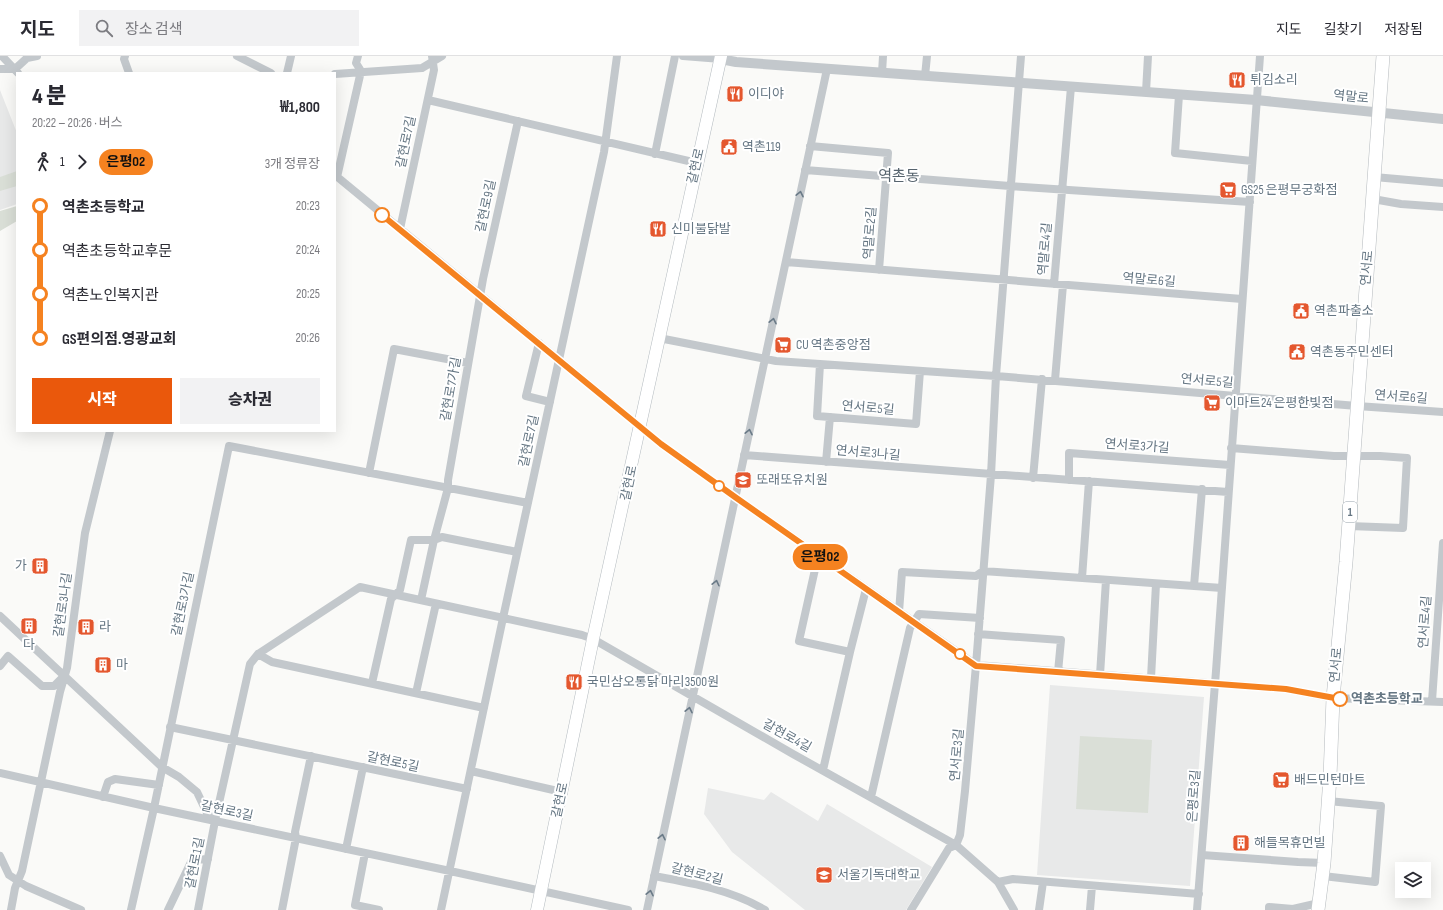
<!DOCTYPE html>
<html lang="ko">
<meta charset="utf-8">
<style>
body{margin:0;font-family:"Sofia Sans Condensed","Noto Sans KR",sans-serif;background:#f2f2f3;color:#2b2b33;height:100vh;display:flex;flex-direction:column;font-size:15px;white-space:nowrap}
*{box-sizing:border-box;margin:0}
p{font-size:13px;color:#7c7c81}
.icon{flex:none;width:22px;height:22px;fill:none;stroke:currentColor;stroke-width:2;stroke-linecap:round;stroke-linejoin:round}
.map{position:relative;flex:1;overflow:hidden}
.drawer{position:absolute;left:16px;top:16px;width:320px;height:360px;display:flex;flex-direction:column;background:#fff;border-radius:0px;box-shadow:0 4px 16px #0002}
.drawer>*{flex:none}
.badge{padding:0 8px;border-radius:13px;font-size:14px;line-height:26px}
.fabs{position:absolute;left:1395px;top:806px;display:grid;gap:8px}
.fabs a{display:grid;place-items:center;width:36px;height:36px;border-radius:0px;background:#fff;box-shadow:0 4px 16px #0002;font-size:20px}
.map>.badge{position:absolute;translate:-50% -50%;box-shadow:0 0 0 2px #fff}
.legs{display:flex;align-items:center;gap:6px;height:44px;padding:0 16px;font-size:13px}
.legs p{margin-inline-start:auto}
.overview{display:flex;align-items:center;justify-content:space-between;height:68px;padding:0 16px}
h1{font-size:22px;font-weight:800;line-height:30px}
.cta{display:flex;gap:8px;margin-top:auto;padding:8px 16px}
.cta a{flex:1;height:46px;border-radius:0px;background:#ea580c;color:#fff;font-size:16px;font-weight:800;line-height:46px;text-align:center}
.cta a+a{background:#f2f2f3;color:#2b2b33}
ul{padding:0 16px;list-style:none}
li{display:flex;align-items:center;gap:14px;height:44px;font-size:15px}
li i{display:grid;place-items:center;width:6px;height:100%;margin:0 5px;background:currentColor}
li i::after{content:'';width:10px;height:10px;margin:-5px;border:3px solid;border-radius:50%;background:#fff}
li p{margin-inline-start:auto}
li:first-child i{background:linear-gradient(#0000 50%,currentColor 0)}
li:last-child i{background:linear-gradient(currentColor 50%,#0000 0)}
header{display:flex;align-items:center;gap:24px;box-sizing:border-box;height:56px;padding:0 20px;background:#fff;border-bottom:1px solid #e1e1e2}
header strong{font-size:19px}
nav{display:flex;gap:22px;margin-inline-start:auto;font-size:14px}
.search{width:280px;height:36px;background:#f2f2f3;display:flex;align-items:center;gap:10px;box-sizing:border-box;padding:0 14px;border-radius:0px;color:#7c7c81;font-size:15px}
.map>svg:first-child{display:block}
.built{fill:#e8e9e9}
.green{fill:#dadfd7}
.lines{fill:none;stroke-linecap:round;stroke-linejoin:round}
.secondary-casing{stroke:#b3babf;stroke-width:13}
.primary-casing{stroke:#b5babe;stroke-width:14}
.minor{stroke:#c3c8cc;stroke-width:8}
.tertiary{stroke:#c3c8cc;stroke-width:10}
.secondary{stroke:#fff;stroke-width:12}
.primary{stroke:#fff;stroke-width:13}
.oneway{stroke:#6a7a87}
.line-1-casing{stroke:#fff;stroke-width:9}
.line-1{stroke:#f58220;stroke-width:6}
.stop-1-dot{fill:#fff;stroke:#f58220;stroke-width:2}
.labels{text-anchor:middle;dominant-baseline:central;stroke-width:4;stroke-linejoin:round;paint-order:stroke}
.shield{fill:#fff;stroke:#939fa8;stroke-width:1}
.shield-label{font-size:12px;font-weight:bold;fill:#657683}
.poi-label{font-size:13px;fill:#657683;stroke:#fff;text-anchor:start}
.street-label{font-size:13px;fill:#657683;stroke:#fff}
.stop-label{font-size:13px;font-weight:bold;fill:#657683;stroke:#fff;text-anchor:start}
.quarter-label{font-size:15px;fill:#57646e;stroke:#fff}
</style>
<header>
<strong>지도</strong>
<div class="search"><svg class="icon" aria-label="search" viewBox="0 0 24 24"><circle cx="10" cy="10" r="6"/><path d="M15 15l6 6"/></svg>장소 검색</div>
<nav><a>지도</a><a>길찾기</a><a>저장됨</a></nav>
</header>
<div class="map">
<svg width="1443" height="854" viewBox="0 0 1443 854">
<rect width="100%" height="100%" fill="#fafaf8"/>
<path class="built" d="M 0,34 L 17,77 L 17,148 L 0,154 Z
M 1050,629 L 1204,641 L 1190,830 L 1037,819 Z
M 708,732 L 764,744 L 771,736 L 818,765 L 827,748 L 932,811 L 906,854 L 805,854 L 732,796 L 704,758 Z"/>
<path class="green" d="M 17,115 L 17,130 L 0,135 L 0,121 Z
M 17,150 L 17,165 L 0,175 L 0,155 Z
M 1080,680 L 1152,684 L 1148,757 L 1076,753 Z"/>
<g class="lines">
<g class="secondary-casing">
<path id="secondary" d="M 537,854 L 593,583 L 721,0"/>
</g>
<g class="primary-casing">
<path id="primary" d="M 1318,854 L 1324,807 L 1330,721 L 1333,642 L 1346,506 L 1383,0"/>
</g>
<path class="minor" d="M 2,0 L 18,17
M 125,0 L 124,3 L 129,17
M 237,0 L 271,17
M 358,0 L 356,7 L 361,15
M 683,0 L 721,3
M 0,13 L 15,13
M 15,13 L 27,2 L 37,0
M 287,17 L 291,0
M 882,17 L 883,0
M 335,18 L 422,12 L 442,0
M 925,20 L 927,0
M 1146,36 L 1148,0
M 1179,39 L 1175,97 L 1252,105
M 428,44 L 697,107
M 810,90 L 888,97 L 879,214
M 655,98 L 675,0
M 805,114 L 1010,130 L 1250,146
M 335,119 L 661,388 L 735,441 L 976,609 L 1286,633 L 1333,642 L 1443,646
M 337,121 L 361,15
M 1374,121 L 1443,127
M 1373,143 L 1401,148 L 1443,151
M 400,173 L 434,14 L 432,0
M 786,206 L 1242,243
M 1054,228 L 1071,31
M 659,282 L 776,305 L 996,320 L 1357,350 L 1443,356
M 539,287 L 526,340 L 550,346
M 820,308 L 817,360 L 916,368 L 920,315
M 1055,324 L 1063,229
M 1231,392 L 1334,400 L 1380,400 L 1407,402 L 1403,472 L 1349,470
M 744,399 L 1228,436
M 826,406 L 830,361
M 369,417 L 394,293 L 468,307
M 1033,422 L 1042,323
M 1069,424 L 1069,397 L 1230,409
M 818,500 L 799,585 L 850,596
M 1082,522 L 1089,425
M 1194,530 L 1202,433
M 421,544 L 434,484 L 448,432 L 448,424 L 483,223 L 518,65
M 899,556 L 902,516 L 976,520 L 983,515 L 1222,532
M 0,560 L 162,711 L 179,721 L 197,736 L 207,757 L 215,765
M 978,578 L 1061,584 L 1058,616
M 258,598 L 272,606 L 484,652
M 0,610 L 8,600 L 42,630 L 54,630 L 63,621
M 1100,619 L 1106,524
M 1151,622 L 1156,528
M 372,627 L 391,543 L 400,534 L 411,484 L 434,484 L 442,481 L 517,496
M 416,637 L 435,552 L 437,548
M 1432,645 L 1443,487
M 170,671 L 467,733
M 823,714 L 850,596 L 866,533
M 471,715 L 562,736
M 0,717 L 154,752 L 450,815 L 628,854
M 103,741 L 108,726 L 115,723 L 159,729
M 871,741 L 910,572 L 919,558 L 980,562
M 956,789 L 960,779 L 965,735 L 976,609 L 991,419 L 996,320 L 1021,0
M 346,793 L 363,711
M 365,797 L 355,849 L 379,854
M 1202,799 L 1298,806 L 1324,807
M 0,800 L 9,819 L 26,830 L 81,854
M 654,820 C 692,827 732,834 765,854
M 1323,820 L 1375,826 L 1381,750 L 1328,745
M 998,826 L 1013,823 L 1199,838
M 11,854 L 15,832 L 22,815 L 60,636 L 67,612 L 85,477 L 110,375
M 131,854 L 154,752 L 229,390 L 528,447
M 168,854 L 192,804 L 208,803
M 198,854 L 215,765 L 250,608 L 258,598 L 360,531 L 582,579 L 593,583 L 793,698 L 956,789 L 998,826 L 1014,854
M 282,854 L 296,782 L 295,776 L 311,700
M 441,854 L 503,562 L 604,96 L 617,0
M 647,854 L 827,13
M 911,854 L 949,792 L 956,789
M 1039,854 L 1043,826
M 1090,854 L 1092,830
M 1197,854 L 1216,615 L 1260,0
M 1269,854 L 1269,851 L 1293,853 L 1319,847"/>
<path class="tertiary" d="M 721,3 L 736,6 L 1256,44 L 1443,63"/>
<use href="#secondary" class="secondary"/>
<use href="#primary" class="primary"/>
</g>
<defs><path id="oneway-chevron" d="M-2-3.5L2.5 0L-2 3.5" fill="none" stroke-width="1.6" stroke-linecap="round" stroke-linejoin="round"/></defs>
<g class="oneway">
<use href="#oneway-chevron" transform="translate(800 138) rotate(-78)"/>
<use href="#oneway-chevron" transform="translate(773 265) rotate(-78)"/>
<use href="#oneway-chevron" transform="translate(749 376) rotate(-78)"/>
<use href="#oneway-chevron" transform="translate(716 527) rotate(-77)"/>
<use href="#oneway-chevron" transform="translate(689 654) rotate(-78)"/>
<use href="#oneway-chevron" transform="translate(662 781) rotate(-78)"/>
<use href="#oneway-chevron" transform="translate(650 837) rotate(-78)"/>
</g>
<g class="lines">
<g class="line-1-casing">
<path id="line-1" d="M 382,159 L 661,388 L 735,441 L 976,610 L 1286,633 L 1340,643"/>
</g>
<use href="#line-1" class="line-1"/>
</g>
<defs>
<g id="restaurant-square" transform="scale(0.9)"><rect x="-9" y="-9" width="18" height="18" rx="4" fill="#e4572e" stroke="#fff"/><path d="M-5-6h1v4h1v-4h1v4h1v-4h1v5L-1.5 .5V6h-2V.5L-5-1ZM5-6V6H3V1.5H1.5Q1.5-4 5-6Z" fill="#fff"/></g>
<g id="civic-square" transform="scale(0.9)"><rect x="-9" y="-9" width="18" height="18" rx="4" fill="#e4572e" stroke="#fff"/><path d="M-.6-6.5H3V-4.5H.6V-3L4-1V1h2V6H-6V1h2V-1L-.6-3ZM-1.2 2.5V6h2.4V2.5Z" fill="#fff"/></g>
<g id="supermarket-square" transform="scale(0.9)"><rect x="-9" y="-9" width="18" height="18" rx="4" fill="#e4572e" stroke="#fff"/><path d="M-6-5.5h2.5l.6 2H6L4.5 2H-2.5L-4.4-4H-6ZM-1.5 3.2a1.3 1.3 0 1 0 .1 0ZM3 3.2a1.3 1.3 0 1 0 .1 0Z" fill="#fff"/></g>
<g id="school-square" transform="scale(0.9)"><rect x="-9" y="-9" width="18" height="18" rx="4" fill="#e4572e" stroke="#fff"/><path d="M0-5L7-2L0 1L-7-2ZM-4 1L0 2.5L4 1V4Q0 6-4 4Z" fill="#fff"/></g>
<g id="building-square" transform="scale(0.9)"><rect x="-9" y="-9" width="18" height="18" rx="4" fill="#e4572e" stroke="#fff"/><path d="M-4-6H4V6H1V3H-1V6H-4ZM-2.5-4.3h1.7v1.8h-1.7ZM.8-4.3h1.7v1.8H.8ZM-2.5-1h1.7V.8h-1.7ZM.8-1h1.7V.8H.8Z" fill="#fff"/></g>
<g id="university-square" transform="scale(0.9)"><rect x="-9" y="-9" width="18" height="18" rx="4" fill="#e4572e" stroke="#fff"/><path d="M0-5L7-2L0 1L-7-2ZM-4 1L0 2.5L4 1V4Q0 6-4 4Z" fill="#fff"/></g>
</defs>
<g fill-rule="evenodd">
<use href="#restaurant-square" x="1237" y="24"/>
<use href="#restaurant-square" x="735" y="38"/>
<use href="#civic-square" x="729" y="91"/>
<use href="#supermarket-square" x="1228" y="134"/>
<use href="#restaurant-square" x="658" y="173"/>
<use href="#civic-square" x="1301" y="255"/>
<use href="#supermarket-square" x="783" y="289"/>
<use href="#civic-square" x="1297" y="296"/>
<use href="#supermarket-square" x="1212" y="347"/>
<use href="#school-square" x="743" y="424"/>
<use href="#building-square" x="40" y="510"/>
<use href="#building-square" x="29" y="570"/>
<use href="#building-square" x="86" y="571"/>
<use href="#building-square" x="103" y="609"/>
<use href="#restaurant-square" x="574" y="626"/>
<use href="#supermarket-square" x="1281" y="724"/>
<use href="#building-square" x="1241" y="787"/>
<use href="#university-square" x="824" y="819"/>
</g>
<g class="stop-1-dot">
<circle cx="382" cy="159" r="7"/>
<circle cx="719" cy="430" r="5"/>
<circle cx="960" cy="598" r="5"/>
<circle cx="1340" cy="643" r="7"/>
</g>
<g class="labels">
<rect class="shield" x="1343" y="446" width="14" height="20" rx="3"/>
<g class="shield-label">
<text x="1350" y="456">1</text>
</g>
<g class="poi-label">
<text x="1250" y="24">튀김소리</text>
<text x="748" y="38">이디야</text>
<text x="742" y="91">역촌119</text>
<text x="1241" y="134">GS25 은평무궁화점</text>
<text x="671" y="173">신미불닭발</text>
<text x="1314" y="255">역촌파출소</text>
<text x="796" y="289">CU 역촌중앙점</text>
<text x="1310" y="296">역촌동주민센터</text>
<text x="1225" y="347">이마트24 은평한빛점</text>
<text x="756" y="424">또래또유치원</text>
<text x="27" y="510" text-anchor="end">가</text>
<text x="99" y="571">라</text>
<text x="29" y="589" text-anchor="middle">다</text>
<text x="116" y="609">마</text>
<text x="587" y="626">국민삼오통닭 마리3500원</text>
<text x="1294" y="724">배드민턴마트</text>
<text x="1254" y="787">해들목휴먼빌</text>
<text x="837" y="819">서울기독대학교</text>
</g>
<g class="street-label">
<text transform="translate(1351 41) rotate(6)">역말로</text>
<text transform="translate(406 86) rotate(-78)">갈현로7길</text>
<text transform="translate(696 110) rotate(-77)">갈현로</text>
<text transform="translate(486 150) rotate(-78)">갈현로9길</text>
<text transform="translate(870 177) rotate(-86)">역말로2길</text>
<text transform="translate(1045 193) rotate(-85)">역말로4길</text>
<text transform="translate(1367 212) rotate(-85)">연서로</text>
<text transform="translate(1149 224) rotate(5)">역말로6길</text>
<text transform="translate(1207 325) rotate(5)">연서로5길</text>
<text transform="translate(451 333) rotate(-80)">갈현로7가길</text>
<text transform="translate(1401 341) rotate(4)">연서로6길</text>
<text transform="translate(868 352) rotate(5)">연서로5길</text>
<text transform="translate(529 385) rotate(-78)">갈현로7길</text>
<text transform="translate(1137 390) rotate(4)">연서로3가길</text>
<text transform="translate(868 397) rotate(5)">연서로3나길</text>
<text transform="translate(629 427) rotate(-78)">갈현로</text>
<text transform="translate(183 548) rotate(-78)">갈현로3가길</text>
<text transform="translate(63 549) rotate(-82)">갈현로3나길</text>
<text transform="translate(1425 566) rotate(-86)">연서로4길</text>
<text transform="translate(1336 609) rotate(-85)">연서로</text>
<text transform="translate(787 680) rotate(29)">갈현로4길</text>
<text transform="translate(957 699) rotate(-85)">연서로3길</text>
<text transform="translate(393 706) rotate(12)">갈현로5길</text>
<text transform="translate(1194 740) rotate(-86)">은평로3길</text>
<text transform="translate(560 744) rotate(-78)">갈현로</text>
<text transform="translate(227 755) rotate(12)">갈현로3길</text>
<text transform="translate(195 807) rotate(-79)">갈현로1길</text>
<text transform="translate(697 818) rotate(14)">갈현로2길</text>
</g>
<g class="stop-label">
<text x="1351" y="643">역촌초등학교</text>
</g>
<g class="quarter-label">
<text x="899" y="120">역촌동</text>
</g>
</g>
</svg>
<div class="fabs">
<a><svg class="icon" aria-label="layers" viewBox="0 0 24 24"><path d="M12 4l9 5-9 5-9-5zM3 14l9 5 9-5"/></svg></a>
</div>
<b class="badge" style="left:820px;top:501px;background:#f58220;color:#111">은평02</b>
<section class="drawer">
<div class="overview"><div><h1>4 분</h1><p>20:22 – 20:26 · 버스</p></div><b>₩1,800</b></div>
<div class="legs"><svg class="icon" aria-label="walk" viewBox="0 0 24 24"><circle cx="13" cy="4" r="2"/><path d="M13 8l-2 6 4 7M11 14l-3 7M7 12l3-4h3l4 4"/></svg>1<svg class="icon" aria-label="forward" viewBox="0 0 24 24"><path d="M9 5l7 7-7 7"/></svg><b class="badge" style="background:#f58220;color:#111">은평02</b><p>3개 정류장</p></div>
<ul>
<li><i style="color:#f58220"></i><b>역촌초등학교</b><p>20:23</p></li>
<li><i style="color:#f58220"></i><span>역촌초등학교후문</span><p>20:24</p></li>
<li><i style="color:#f58220"></i><span>역촌노인복지관</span><p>20:25</p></li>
<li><i style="color:#f58220"></i><b>GS편의점.영광교회</b><p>20:26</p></li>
</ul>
<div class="cta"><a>시작</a><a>승차권</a></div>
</section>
</div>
